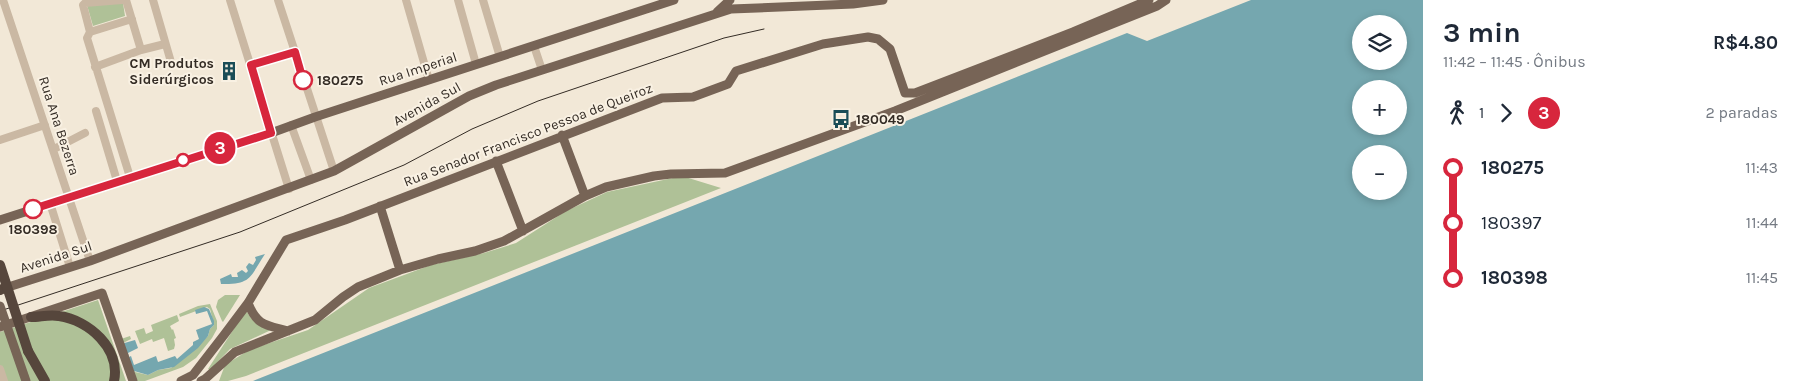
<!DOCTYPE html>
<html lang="pt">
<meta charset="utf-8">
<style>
body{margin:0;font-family:Karla,sans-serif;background:#f2f2f3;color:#1f2937;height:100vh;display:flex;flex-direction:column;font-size:19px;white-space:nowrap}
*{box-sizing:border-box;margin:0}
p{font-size:16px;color:#747a83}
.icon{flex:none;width:28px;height:28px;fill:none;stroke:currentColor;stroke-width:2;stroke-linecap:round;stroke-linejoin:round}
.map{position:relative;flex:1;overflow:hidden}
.drawer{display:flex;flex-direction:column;background:#fff;width:375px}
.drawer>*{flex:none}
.badge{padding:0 10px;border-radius:16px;font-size:18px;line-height:32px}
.tools{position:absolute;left:1352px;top:15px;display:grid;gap:10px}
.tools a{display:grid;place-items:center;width:55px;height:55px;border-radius:50%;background:#fff;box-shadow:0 2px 8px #0003;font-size:25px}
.map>.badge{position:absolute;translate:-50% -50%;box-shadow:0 0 0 2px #fff}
.legs{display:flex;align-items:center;gap:8px;height:55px;padding:0 20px;font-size:16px}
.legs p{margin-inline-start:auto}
.summary{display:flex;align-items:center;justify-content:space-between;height:85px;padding:0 20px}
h1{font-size:28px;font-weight:700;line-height:38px}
ul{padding:0 20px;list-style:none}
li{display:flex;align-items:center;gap:18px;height:55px;font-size:19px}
li i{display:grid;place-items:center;width:8px;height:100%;margin:0 6px;background:currentColor}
li i::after{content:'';width:12px;height:12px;margin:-6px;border:4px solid;border-radius:50%;background:#fff}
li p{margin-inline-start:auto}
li:first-child i{background:linear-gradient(#0000 50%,currentColor 0)}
li:last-child i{background:linear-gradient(currentColor 50%,#0000 0)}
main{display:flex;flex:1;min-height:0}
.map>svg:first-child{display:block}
.green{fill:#afc197}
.water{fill:#75a7af;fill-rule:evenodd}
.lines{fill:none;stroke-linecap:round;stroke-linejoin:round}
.minor{stroke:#cab8a3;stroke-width:8}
.major{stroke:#776456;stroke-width:9}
.highway{stroke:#56463c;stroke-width:10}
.tram{stroke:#342c25;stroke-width:1}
.major-bridge{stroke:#776456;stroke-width:9}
.highway-bridge{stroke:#56463c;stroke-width:10}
.line-1-casing{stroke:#fff;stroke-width:11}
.line-1{stroke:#d7263d;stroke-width:8}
.stop-1-dot{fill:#fff;stroke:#d7263d;stroke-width:2.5}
.labels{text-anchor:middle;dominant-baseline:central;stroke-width:4;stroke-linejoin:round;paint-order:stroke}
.poi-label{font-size:14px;font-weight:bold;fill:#342c25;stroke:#f9f1e3;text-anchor:end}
.street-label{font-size:14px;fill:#342c25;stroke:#f9f1e3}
.stop-label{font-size:14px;font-weight:bold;fill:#342c25;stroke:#f9f1e3;text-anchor:start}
</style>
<main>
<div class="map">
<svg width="1423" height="381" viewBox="0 0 1423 381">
<rect width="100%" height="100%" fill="#f2e8d7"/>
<path class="green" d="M 123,3 L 125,16 L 93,26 L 87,5 Z
M 682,176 L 721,188 L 246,376 L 228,381 L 219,381 L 225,365 L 249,350 L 308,330 L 369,288 L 431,265 L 484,253 L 516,243 L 566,211 L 607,192 Z
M 240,295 L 223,322 L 222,321 L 216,307 L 218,300 L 225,295 Z
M 98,300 L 126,381 L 0,381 L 0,332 Z
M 210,304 L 217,321 L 217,329 L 212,338 L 196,358 L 183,367 L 145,381 L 132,381 L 118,340 L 130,336 L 131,339 L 121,344 L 135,372 L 148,375 L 158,370 L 171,368 L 208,336 L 210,329 L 214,325 L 210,309 L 207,307 L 180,317 L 179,314 L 198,306 Z
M 246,310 C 252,322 259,326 271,330 L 230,349 L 210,370 L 208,369 Z
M 177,315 L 179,321 L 170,326 L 172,330 L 173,329 L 176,338 L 174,339 L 175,345 L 174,349 L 168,351 L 164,338 L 153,342 L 152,339 L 140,344 L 135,331 L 144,328 L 146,334 L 153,331 L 151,325 Z"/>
<path class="water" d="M 1251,0 L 1423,0 L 1423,381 L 253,381 L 1127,33 L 1147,41 ZM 1361,24 L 1399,24 L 1399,61 L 1361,61 ZM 1361,89 L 1399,89 L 1399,126 L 1361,126 ZM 1361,154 L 1399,154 L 1399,191 L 1361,191 Z
M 265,254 C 249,278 252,284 221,284 L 220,279 L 231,274 L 232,277 L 238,277 L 237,273 L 242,270 L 246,273 L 248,271 L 246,267 L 249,263 L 253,265 L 256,260 L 255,257 Z
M 204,307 L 209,309 L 214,321 L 214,325 L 210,329 L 208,336 L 198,348 L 174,367 L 158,370 L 148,375 L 134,371 L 121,344 L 135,340 L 138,348 L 128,353 L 129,357 L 131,356 L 134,365 L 156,356 L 158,362 L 175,356 L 177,359 L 193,345 L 193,342 L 199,339 L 196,330 L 212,324 L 207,311 L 196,314 L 195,310 Z"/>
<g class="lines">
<path class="minor" d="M 3,0 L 90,261
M 122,0 L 85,3 L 83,5 L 90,32 L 87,38 L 130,177
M 126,0 L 141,50
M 153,0 L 171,62
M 230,0 L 289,189
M 278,0 L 334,171
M 406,0 L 429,80
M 458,0 L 476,64
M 483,0 L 500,57
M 90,32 L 132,19
M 534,46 L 542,70
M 251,65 L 295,52
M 95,67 L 141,50 L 165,44
M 96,111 L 117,181
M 291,125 L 311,180
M 0,140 L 45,125
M 54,149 L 85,133
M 50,203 L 70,267
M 0,369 L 4,381"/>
<path class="major" d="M 717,12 L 730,0
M 562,135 L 585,196
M 496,161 L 523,231
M 380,206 L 400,270
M 0,220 L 271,133 L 315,117 L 674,0
M 2,289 L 90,261 L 334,171 L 469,96 L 496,85 L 731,9 L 853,4 L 883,0
M 248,303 C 257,326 266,325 288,331
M 0,327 L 102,293 L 133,381
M 181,381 L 193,375 L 224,335 L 248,303 L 286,240 L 345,220 L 662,98 L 693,97 L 728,84 L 736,71 L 823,44 L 868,37 L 878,39 L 890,49 L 905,93 L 915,93 L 1073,32 L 1149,0
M 201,381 L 205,379 L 235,352 L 315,320 L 343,297 L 358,287 L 400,270 L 438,259 L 475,251 L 504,241 L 585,196 L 606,187 L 654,176 L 671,174 L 725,173 L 895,111 L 1157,6 L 1166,0"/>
<path class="highway" d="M 0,290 L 2,289
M 31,317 C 40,317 50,314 59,316 C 89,320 121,349 114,381
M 28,351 L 45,381"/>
<path class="tram" d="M 0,311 L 240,232 L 404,165 L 472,129 L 538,101 L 724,38 L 764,29"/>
<path class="major-bridge" d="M 0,306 L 26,381"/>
<path class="highway-bridge" d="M 0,265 L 28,351"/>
</g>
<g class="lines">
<g class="line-1-casing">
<path id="line-1" d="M 33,209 L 271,133 L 251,65 L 295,52 L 303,80"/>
</g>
<use href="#line-1" class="line-1"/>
</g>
<defs>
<g id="building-bare" transform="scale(1.5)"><path d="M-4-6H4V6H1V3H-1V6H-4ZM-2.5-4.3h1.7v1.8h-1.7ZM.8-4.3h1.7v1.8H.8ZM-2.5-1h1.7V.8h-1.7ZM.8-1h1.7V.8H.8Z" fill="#1a4d57" stroke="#f9f1e3" stroke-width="2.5" paint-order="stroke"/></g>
<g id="bus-bare" transform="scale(1.5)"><path d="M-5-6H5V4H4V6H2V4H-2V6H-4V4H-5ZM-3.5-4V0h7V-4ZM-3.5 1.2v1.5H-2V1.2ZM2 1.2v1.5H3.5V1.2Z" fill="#1a4d57" stroke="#f9f1e3" stroke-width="2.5" paint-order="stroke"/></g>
</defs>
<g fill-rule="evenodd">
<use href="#building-bare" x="229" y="71"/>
<use href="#bus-bare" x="841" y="119"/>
</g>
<g class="stop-1-dot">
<circle cx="303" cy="80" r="9"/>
<circle cx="183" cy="160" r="6"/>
<circle cx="33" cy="209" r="9"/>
</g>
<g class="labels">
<g class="poi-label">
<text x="214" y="63">CM Produtos<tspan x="214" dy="16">Siderúrgicos</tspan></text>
<text x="856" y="119" text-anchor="start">180049</text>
</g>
<g class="street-label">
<text transform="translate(418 69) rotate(-18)">Rua Imperial</text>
<text transform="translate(427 104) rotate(-29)">Avenida Sul</text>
<text transform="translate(59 126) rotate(72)">Rua Ana Bezerra</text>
<text transform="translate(528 135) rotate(-21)">Rua Senador Francisco Pessoa de Queiroz</text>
<text transform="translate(56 257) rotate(-18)">Avenida Sul</text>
</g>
<g class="stop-label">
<text x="317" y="80">180275</text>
<text x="33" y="229" text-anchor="middle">180398</text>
</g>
</g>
</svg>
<div class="tools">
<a><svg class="icon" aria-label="layers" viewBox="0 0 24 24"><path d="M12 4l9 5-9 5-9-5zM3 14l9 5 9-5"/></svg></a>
<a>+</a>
<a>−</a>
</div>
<b class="badge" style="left:220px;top:148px;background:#d7263d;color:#fff">3</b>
</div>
<section class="drawer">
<div class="summary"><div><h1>3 min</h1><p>11:42 – 11:45 · Ônibus</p></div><b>R$4.80</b></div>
<div class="legs"><svg class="icon" aria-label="walk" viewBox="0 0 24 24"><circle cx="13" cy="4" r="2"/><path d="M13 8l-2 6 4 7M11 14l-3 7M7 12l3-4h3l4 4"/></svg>1<svg class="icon" aria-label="forward" viewBox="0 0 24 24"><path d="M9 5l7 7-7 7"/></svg><b class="badge" style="background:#d7263d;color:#fff">3</b><p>2 paradas</p></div>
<ul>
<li><i style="color:#d7263d"></i><b>180275</b><p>11:43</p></li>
<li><i style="color:#d7263d"></i><span>180397</span><p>11:44</p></li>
<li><i style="color:#d7263d"></i><b>180398</b><p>11:45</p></li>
</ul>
</section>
</main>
